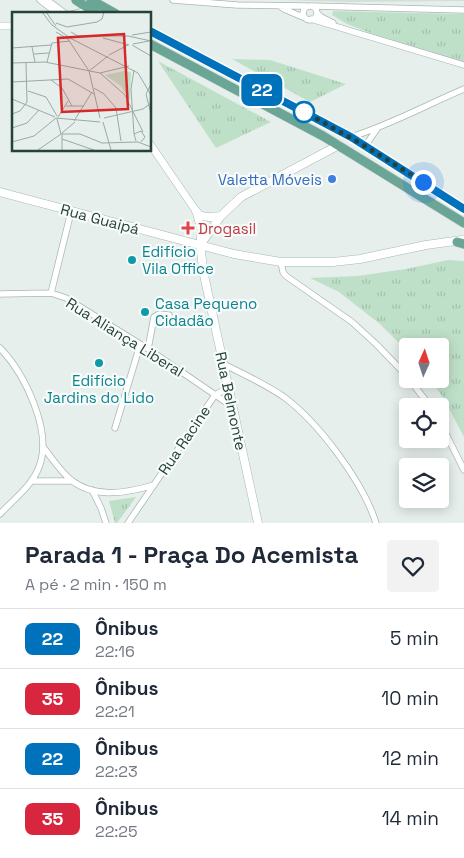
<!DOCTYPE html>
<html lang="pt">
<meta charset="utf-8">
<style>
body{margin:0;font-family:"Space Grotesk",sans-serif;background:#f2f2f3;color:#1f2937;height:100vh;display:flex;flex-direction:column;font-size:19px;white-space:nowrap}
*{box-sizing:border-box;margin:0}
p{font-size:16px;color:#747a83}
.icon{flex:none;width:28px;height:28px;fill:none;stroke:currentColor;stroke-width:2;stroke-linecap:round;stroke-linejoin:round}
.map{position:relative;height:523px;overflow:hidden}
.details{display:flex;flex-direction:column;background:#fff;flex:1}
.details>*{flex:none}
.badge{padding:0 10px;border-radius:8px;font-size:18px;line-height:32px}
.needle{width:32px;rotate:3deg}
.buttons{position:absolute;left:399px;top:338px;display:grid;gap:10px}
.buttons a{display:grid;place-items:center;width:50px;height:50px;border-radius:5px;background:#fff;box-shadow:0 2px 12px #0003;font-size:25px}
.you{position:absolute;width:25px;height:25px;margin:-12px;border:4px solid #fff;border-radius:50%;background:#1a73e8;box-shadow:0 0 0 8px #1a73e833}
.map>.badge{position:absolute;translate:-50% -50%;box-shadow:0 0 0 2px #fff}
.round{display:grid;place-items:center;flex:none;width:52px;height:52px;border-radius:5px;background:#f2f2f3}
.headline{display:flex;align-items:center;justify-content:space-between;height:85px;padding:0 25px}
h1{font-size:24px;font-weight:600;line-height:38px}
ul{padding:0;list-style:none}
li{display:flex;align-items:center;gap:15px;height:60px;padding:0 25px;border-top:1px solid #e0e1e3}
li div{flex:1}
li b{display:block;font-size:19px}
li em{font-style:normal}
li .badge{min-width:55px;font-weight:700;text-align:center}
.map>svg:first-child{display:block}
.built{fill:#d4dfda}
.park{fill:url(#park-tufts)}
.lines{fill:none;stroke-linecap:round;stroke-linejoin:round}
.minor-casing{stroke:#a8b8b2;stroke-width:7}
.tertiary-casing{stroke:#a8b8b2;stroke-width:8}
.secondary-casing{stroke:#a4bbb3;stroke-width:9}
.primary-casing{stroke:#c2cac8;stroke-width:10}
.minor{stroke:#fff;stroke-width:5.5}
.tertiary{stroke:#fff;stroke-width:7}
.secondary{stroke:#fff;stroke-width:8}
.primary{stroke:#6aa596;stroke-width:9}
.line-casing{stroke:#fff;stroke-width:11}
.line{stroke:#0072bc;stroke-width:8}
.walk{stroke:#24423a;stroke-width:5;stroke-dasharray:0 9}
.stop-dot{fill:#fff;stroke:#0072bc;stroke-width:2.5}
.shop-dot{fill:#3f7fe0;stroke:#f7fbf9;stroke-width:2}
.health-dot{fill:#e0444e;stroke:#f7fbf9;stroke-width:2}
.culture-dot{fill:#0f9aa8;stroke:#f7fbf9;stroke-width:2}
.labels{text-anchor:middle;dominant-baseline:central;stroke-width:4.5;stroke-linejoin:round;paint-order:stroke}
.shop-label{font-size:15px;fill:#366cbe;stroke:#f7fbf9;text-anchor:end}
.street-label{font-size:15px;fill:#24423a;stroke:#f7fbf9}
.health-label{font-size:15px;fill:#be3a42;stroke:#f7fbf9;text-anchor:start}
.culture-label{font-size:15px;fill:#0d838f;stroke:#f7fbf9;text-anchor:start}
.inset-road{fill:none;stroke:#98aaa4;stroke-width:1}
.view{fill:#d62828;fill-opacity:0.15;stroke:#d62828;stroke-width:2.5}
.inset-edge{fill:none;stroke:#24423a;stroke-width:2.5}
</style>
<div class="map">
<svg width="464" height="523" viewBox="0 0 464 523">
<defs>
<pattern id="park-tufts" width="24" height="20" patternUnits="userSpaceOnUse" patternTransform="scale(1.25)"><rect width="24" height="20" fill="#bfe0c8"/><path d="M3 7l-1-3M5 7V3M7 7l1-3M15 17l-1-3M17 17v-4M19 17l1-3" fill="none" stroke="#a4c1ad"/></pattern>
</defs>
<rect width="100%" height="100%" fill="#e6efeb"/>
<path class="built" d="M 281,0 L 464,0 L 464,1 L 346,2 Z"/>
<path class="park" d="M 333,11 L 464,14 L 464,61 L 373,34 L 347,24 L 332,15 Z
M 232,59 L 270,60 L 346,84 L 310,102 Z
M 158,61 L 271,122 L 216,148 Z
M 448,260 L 464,261 L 464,437 L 444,399 L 430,379 L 440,379 L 440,346 L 408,346 L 407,351 L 380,324 L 339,292 L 310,278 L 357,276 L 406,269 Z
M 136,497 L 117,523 L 115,523 L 109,501 Z"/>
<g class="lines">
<g class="minor-casing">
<path id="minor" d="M 40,0 L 58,14
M 47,0 L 66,14
M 173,0 L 237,5 L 307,6
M 280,6 L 284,9 L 305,18
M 311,6 L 464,10
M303 13a7 7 0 1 1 14 0a7 7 0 1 1-14 0Z
M 317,13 L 321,17 L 333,23
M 72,14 L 89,10
M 311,19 L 464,65
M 351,137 C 390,125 426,105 464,89
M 365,146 L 377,129
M 281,262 L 283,272 L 286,276 L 352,322 L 376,344 L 408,377
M 51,293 L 71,212
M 0,294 L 51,293 L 66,298 L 148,349 L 233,407
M 0,348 C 25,374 53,432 39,467 C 32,486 13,500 0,514
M 148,349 L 154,317 L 159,314 L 169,315
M 223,364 C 244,374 265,384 284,397 C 319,423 363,482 376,523
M 409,379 L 430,406
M 215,395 L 228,388
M 440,422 L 464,470
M 115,428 L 140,345
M 43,447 C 52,458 60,471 71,480 C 95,499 127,493 154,485
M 31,481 L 72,481
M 92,490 L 101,508 L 106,523
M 128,523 L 215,395"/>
</g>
<g class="tertiary-casing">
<path id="tertiary" d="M 0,26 L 14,26
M 150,144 L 196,211 L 201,230 L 200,245"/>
</g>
<g class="secondary-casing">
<path id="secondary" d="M 0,192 L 234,254 L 281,262 L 333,262 L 360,259 L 426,245 L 462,240
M 196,211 L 199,215 C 207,218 213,218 221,216
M 200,245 L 204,275 L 258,523
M 200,245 L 221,216 L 241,197 L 339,145"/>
</g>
<g class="primary-casing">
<path id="primary" d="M 76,0 L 97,14
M 91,0 L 116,14
M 150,31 L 351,137 L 464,209
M 150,44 L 323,136 L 464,223
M 457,242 L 464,244"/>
</g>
<use href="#minor" class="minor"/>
<use href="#tertiary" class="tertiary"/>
<use href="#secondary" class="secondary"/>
<use href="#primary" class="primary"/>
</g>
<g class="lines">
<g class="line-casing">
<path id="line" d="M 150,31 L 351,137 L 464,209"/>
</g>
<use href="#line" class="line"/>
<path class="walk" d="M 304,112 L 303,111 L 365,146 L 423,182"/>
</g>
<circle class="stop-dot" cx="304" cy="112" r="10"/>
<circle class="shop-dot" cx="332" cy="179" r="5"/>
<path class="health-dot" d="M185.5 220.5h5v5h5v5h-5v5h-5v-5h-5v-5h5z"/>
<g class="culture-dot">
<circle cx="132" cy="260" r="5"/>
<circle cx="145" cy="312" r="5"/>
<circle cx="99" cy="363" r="5"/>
</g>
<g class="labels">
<g class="shop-label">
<text x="322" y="179">Valetta Móveis</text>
</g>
<g class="street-label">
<text transform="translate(100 219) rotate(15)">Rua Guaipá</text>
<text transform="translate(125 337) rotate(32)">Rua Aliança Liberal</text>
<text transform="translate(231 401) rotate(78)">Rua Belmonte</text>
<text transform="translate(184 440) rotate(-56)">Rua Racine</text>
</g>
<g class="health-label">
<text x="198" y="228">Drogasil</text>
</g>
<g class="culture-label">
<text x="142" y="251">Edifício<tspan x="142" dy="17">Vila Office</tspan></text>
<text x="155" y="303">Casa Pequeno<tspan x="155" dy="17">Cidadão</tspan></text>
<text x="99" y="380" text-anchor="middle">Edifício<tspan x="99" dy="17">Jardins do Lido</tspan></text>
</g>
</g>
<g transform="translate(12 12)">
<rect width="139" height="139" fill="#e6efeb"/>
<path d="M 112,59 L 119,60 L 118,89 L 109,74 L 93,63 Z" fill="#bfe0c8"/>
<path class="inset-road" d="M 30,0 L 40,13 L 58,26 L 126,61 L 139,83M 34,0 L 44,14M 44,11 L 55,15 L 85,10 L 90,7 L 92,0M 44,20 L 56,27 L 77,59M 59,20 L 66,24 L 90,24M 120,23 L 139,20M 91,24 L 116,24 L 139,29M 91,26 L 117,33M 121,32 L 137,29M 120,33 L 139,44M 20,35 L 23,50M 0,36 L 39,33M 22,42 L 37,41M 97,43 L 116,33M 35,50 L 40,31 L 58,29M 0,51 L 33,50 L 88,61 L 117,54M 122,58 L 119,77 L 122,122M 77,59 L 88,106M 77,59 L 96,44M 88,61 L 113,83 L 131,120M 39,68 L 50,76 L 60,94M 0,70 L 56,67 L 82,82M 139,72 L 134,82 L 139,102M 82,76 L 92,82 L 104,96 L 109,129M 16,79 L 34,85 L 45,104M 0,87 L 43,105M 54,94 L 72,94M 0,102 L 8,99 L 15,90 L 14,51M 46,105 L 56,89M 44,106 L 88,110M 92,106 L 131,97 L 139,91M 45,107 L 49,122M 62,109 L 80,80M 91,110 L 99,138M 0,116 L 15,111 L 27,98M 50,121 L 63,110M 50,122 L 68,122 L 90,131 L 126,130 L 139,135M 50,127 L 82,138M 124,129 L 122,122 L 129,119 L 133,125 L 129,130M 0,130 L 22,124 L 44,106M 26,138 L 49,122M 50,138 L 50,121"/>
<path class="view" d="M 112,22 L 116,97 L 50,100 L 46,26 Z"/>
<rect width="139" height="139" class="inset-edge"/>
</g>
</svg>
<div class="buttons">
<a><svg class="needle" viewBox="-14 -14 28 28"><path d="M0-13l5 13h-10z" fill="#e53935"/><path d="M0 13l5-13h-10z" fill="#747a83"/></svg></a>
<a><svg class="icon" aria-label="locate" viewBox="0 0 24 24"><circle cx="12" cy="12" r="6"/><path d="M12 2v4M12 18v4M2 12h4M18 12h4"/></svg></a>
<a><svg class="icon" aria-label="layers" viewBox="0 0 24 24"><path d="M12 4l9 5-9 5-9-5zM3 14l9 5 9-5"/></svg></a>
</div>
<div class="you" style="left:423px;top:182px"></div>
<b class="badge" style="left:262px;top:90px;background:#0072bc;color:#fff">22</b>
</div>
<section class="details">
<div class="headline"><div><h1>Parada 1 - Praça Do Acemista</h1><p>A pé · 2 min · 150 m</p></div><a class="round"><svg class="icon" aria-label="heart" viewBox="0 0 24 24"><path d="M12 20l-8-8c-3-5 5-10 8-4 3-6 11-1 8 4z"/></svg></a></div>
<ul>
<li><span class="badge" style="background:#0072bc;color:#fff">22</span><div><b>Ônibus</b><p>22:16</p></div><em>5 min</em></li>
<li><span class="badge" style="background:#d7263d;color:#fff">35</span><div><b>Ônibus</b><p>22:21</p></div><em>10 min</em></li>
<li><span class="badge" style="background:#0072bc;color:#fff">22</span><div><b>Ônibus</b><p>22:23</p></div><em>12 min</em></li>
<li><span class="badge" style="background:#d7263d;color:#fff">35</span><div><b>Ônibus</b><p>22:25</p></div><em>14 min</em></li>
</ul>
</section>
